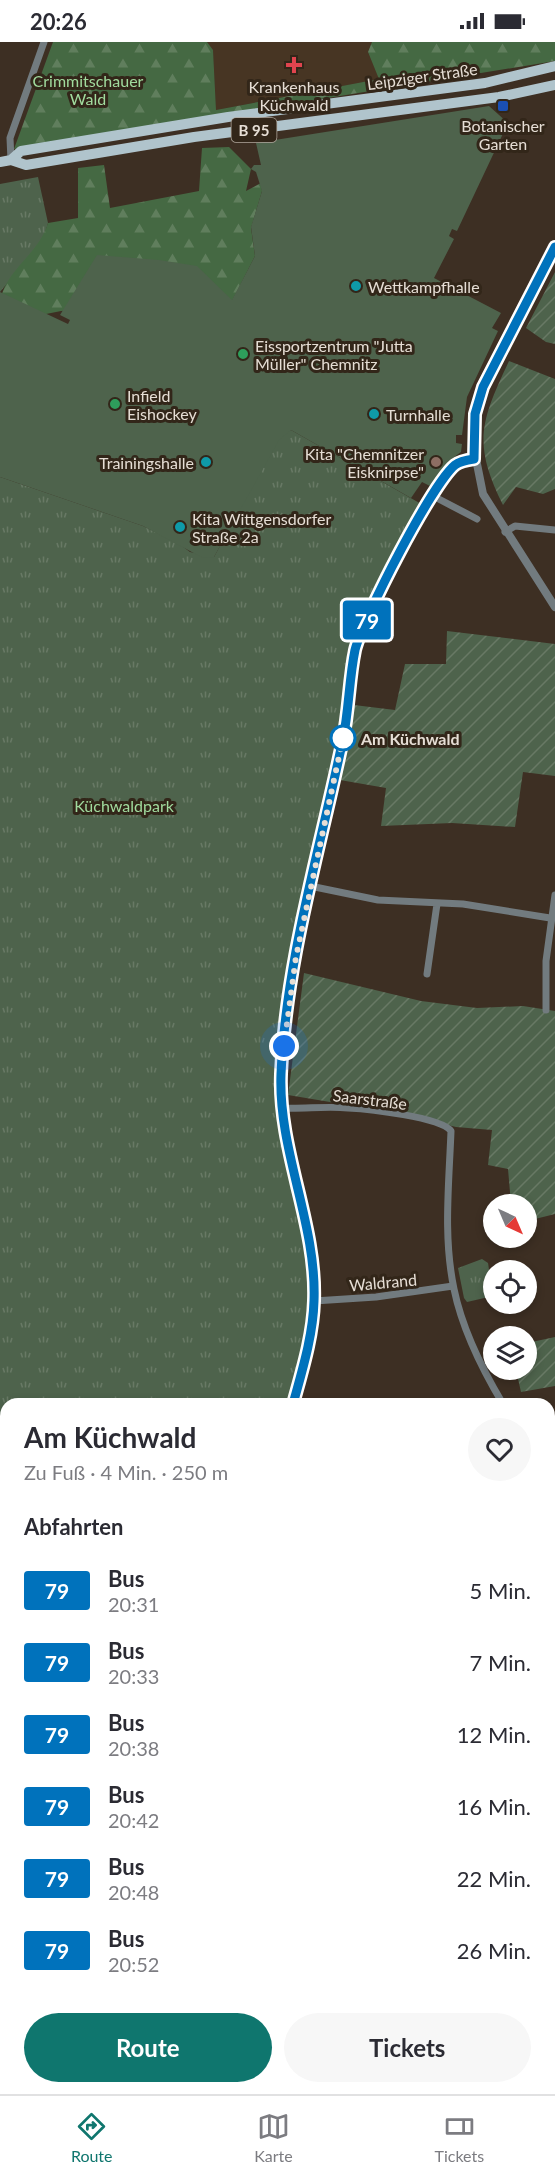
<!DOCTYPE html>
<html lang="de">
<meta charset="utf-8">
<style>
body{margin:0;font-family:Lato,sans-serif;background:#f7f7f7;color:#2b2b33;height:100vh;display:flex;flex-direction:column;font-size:22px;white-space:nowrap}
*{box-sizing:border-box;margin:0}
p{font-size:20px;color:#7c7c81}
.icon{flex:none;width:33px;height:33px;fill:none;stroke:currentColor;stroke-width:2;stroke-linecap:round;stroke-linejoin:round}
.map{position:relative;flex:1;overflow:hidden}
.details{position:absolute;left:0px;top:1356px;width:555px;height:696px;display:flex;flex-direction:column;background:#fff;border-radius:18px 18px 0 0;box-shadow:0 3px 9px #0003}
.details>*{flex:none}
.badge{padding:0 12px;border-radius:4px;font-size:21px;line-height:39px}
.needle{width:39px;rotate:136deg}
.tools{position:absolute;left:483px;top:1152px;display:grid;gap:12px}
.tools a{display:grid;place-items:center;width:54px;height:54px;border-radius:50%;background:#fff;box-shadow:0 3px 9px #0003;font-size:30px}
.you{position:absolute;width:30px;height:30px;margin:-15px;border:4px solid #fff;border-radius:50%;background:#1a73e8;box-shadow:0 0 0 9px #1a73e833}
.map>.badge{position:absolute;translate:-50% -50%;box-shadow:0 0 0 3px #fff}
h2{padding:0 24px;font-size:22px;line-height:54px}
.round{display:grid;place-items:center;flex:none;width:63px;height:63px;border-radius:32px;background:#f7f7f7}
.headline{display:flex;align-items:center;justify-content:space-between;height:102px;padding:0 24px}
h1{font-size:28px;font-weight:700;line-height:45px}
.action{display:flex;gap:12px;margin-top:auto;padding:12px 24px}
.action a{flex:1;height:69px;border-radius:36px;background:#0f766e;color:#fff;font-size:24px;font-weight:700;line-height:69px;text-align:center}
.action a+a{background:#f7f7f7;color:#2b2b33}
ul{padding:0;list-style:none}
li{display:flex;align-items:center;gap:18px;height:72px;padding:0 24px}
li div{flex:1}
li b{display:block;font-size:22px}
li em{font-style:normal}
li .badge{min-width:66px;font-weight:700;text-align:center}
.status{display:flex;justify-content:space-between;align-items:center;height:42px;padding:0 30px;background:#fff;direction:ltr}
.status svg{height:16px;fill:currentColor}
.tab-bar{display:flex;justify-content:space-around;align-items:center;height:84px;border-top:2px solid #e1e1e2;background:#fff;font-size:16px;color:#7c7c81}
.tab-bar a{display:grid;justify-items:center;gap:3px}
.tab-bar .selected{color:#0f766e}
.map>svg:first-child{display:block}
.built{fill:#473523}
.grass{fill:url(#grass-tufts)}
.forest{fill:url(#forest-firs)}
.garden{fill:url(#garden-furrows)}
.pitch{fill:#4e634c}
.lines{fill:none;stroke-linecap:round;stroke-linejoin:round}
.minor{stroke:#727b7f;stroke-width:7}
.tertiary{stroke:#727b7f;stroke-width:8}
.primary{stroke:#b0c4cc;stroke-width:10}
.rail{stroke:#90857b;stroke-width:2;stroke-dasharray:3 6;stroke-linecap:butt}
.line-casing{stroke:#fff;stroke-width:14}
.line{stroke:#0072bc;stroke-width:9}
.walk{stroke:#e6ded5;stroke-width:6;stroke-dasharray:0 10.8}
.health-dot{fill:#e0444e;stroke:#322619;stroke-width:2}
.transit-dot{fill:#1a4fb4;stroke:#322619;stroke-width:2}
.culture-dot{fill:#0f9aa8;stroke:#322619;stroke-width:2}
.leisure-dot{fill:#2e9e5b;stroke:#322619;stroke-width:2}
.education-dot{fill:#8d6e63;stroke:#322619;stroke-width:2}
.stop-dot{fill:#fff;stroke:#0072bc;stroke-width:3}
.labels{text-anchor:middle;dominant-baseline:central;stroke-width:6;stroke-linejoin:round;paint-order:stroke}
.shield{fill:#322619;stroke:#b0a79d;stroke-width:1.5}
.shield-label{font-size:15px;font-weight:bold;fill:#e6ded5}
.street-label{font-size:16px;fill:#e6ded5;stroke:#322619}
.park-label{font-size:16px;fill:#a1db9e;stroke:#322619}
.poi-label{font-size:16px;fill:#e6ded5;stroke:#322619;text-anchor:start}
.stop-label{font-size:16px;font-weight:bold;fill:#e6ded5;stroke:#322619;text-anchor:start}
</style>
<div class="status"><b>20:26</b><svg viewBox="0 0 49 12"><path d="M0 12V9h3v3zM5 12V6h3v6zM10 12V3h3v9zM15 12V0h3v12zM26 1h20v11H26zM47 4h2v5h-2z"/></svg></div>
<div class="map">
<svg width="555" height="2052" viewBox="0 0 555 2052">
<defs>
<pattern id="grass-tufts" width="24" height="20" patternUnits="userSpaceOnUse" patternTransform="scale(1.5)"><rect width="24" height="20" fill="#4e634c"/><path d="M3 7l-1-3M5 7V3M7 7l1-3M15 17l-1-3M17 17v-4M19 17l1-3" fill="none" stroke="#687965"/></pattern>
<pattern id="forest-firs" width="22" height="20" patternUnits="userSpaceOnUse" patternTransform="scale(1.5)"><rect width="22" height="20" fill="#456943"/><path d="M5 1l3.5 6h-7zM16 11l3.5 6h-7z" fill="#607e5d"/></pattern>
<pattern id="garden-furrows" width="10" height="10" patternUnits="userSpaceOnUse" patternTransform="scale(1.5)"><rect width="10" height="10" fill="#4e634c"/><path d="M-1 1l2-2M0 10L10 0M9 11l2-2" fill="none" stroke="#687965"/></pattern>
</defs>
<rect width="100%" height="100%" fill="#3d2f23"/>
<path class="built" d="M 207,0 L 372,0 L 368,10 L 380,37 L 216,68 L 213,9 Z
M 6,1669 L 6,1787 L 0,1788 L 0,1670 Z
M 555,1730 L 555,2052 L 445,2052 L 445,2046 L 549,2046 L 549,1731 Z"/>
<path class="grass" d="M 38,135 L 48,181 L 43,198 L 0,250 L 0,142 Z
M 291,388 L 423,463 L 371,556 L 348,607 L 339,690 L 294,914 L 277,1030 L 280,1082 L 299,1158 L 312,1257 L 304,1309 L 290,1362 L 6,1362 L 6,1455 L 0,1452 L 0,435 L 143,484 L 178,501 L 190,510 L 214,515 L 226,493 L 222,485 L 260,401 Z
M 482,1217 L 488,1221 L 493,1254 L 467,1260 L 464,1256 L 458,1226 Z
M 555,1518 L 555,1600 L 549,1598 L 549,1521 Z"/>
<path class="forest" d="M 53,0 L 207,0 L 213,8 L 216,68 L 379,37 L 368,10 L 372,0 L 555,0 L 555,19 L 14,107 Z
M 229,105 L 251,127 L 246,149 L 261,141 L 262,149 L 251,186 L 255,214 L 232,259 L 61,269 L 46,272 L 34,283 L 0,266 C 0,230 38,215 48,181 L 78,176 L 78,126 L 104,123 L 110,166 L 199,149 L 202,106 Z"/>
<path class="garden" d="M 555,230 L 555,302 L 546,300 L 526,286 Z
M 509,319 L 555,337 L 555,447 L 543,452 L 516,445 L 503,463 C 472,401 481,379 509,319 Z
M 447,589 L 555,602 L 555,734 L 523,730 L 515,785 L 452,781 L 381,784 L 386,746 L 340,738 L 354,663 L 395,668 L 405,622 L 446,622 Z
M 304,931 L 421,959 L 477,966 L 523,964 L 555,969 L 555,1172 L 527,1179 L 526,1162 L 511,1162 L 508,1127 L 488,1123 L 492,1088 L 456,1085 L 402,1072 L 288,1053 Z
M 555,1295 L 555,1344 L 521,1350 L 516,1328 L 526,1328 L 527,1301 Z"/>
<path class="pitch" d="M 489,64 L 508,81 L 457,189 L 452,187 L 449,194 L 454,197 L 434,236 L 501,271 L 492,286 L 498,289 L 467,355 L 462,393 L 456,393 L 456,401 L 462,402 L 461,410 L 450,418 L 432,445 L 422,440 L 411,456 L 291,388 L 279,398 L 214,515 L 203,516 L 143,484 L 0,435 L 0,250 L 68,282 L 70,278 L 60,273 L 97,213 L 159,218 L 197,224 L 232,258 L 255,214 L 251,185 L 262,149 L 256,130 L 251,127 L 254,123 L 261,123 L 256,101 Z"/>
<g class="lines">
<path class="minor" d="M 11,118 L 10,96 L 44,0
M 433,454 L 477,477
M 505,490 L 515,484 L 555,488
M 310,844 L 378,858 L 463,862 L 550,876
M 427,932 L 437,862
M 546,968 L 546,919 L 555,853
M 282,1066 C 304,1067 326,1064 348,1066 C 368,1067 441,1075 451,1089 C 449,1142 443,1195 454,1247 C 462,1286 482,1327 503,1362
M 314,1259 L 376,1255 L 453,1244
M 293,1362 C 302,1329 313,1294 314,1259 C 316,1201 297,1140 283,1084 L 281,1032 L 296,915 L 343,697 L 355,607 L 375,559 L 433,454 L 453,425 L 474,417
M 0,1504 L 6,1506
M 0,1583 L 6,1582
M 0,1861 L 6,1861
M 0,1997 L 6,1998
M 92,2052 L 93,2046"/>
<path class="tertiary" d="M 555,205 L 483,345 L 475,372 L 473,402 L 483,452 L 555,565"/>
<path class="primary" d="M 11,118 L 26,123 L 194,95 L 499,55 L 555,43
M 0,120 L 11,118 L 21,109 L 228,75 L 485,41 L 555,24"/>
<path class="rail" d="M 549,1509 L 555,1506
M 549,1659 L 555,1659
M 0,1674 L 6,1674
M 0,1773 L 6,1772"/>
</g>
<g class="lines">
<g class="line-casing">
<path id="line" d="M 293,1362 C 302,1329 313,1294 314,1259 C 317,1182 278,1109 281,1032 C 286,918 320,808 343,697 C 349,668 349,637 355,608 C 363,576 432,442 455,423 C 460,419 467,418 474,417 L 475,372 L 483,345 L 555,205"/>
</g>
<use href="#line" class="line"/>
<path class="walk" d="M 284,1004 L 296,915 L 343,696"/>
</g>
<path class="health-dot" d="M291 14h6v6h6v6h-6v6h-6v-6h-6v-6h6z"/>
<rect class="transit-dot" x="497" y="58" width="12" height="12" rx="3"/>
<g class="culture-dot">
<circle cx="356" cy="244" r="6"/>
<circle cx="374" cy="372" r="6"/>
<circle cx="206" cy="420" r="6"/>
<circle cx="180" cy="485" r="6"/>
</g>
<g class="leisure-dot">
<circle cx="243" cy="312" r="6"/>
<circle cx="115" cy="362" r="6"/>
</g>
<circle class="education-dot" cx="436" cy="420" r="6"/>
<circle class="stop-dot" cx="343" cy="696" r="12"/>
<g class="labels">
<rect class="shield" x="231.5" y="76" width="45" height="24" rx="4.5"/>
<g class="shield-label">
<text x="254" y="88">B 95</text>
</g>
<g class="street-label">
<text transform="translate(422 34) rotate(-8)">Leipziger Straße</text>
<text transform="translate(370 1057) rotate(7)">Saarstraße</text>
<text transform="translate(383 1240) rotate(-5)">Waldrand</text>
</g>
<g class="park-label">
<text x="88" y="38">Crimmitschauer<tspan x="88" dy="18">Wald</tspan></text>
<text x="124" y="763">Küchwaldpark</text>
</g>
<g class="poi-label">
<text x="294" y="44" text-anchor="middle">Krankenhaus<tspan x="294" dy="18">Küchwald</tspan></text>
<text x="503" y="83" text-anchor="middle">Botanischer<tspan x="503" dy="18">Garten</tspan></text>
<text x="368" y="244">Wettkampfhalle</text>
<text x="255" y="303">Eissportzentrum "Jutta<tspan x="255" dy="18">Müller" Chemnitz</tspan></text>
<text x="127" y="353">Infield<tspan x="127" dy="18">Eishockey</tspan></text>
<text x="386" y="372">Turnhalle</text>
<text x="424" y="411" text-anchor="end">Kita "Chemnitzer<tspan x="424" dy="18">Eisknirpse"</tspan></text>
<text x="194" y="420" text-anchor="end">Trainingshalle</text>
<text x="192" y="476">Kita Wittgensdorfer<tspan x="192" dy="18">Straße 2a</tspan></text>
</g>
<g class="stop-label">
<text x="361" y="696">Am Küchwald</text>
</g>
</g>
</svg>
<div class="tools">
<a><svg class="needle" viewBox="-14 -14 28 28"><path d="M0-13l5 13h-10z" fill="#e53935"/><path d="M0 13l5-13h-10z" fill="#7c7c81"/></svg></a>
<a><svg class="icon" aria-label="locate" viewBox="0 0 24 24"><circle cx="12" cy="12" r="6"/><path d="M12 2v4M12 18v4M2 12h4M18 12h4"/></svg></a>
<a><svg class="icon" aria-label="layers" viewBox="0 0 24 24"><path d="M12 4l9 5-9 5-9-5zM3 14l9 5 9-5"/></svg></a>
</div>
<div class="you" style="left:284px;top:1004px"></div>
<b class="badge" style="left:367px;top:578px;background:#0072bc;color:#fff">79</b>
<section class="details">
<div class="headline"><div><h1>Am Küchwald</h1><p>Zu Fuß · 4 Min. · 250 m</p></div><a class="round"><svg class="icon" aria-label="heart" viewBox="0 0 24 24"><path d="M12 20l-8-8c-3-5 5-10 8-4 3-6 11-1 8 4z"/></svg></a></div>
<h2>Abfahrten</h2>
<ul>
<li><span class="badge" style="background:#0072bc;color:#fff">79</span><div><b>Bus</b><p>20:31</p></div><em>5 Min.</em></li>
<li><span class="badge" style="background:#0072bc;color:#fff">79</span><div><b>Bus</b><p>20:33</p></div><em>7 Min.</em></li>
<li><span class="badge" style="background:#0072bc;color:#fff">79</span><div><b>Bus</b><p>20:38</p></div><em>12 Min.</em></li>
<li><span class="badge" style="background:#0072bc;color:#fff">79</span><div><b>Bus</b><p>20:42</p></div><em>16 Min.</em></li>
<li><span class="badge" style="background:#0072bc;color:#fff">79</span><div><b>Bus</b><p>20:48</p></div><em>22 Min.</em></li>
<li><span class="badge" style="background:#0072bc;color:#fff">79</span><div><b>Bus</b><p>20:52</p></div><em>26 Min.</em></li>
</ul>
<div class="action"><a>Route</a><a>Tickets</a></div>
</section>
</div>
<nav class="tab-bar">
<a class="selected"><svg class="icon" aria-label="directions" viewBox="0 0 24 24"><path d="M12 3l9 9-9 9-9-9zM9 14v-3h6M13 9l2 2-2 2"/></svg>Route</a>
<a><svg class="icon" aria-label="map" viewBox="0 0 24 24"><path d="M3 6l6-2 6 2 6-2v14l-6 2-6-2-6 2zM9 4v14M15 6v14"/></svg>Karte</a>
<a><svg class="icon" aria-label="tickets" viewBox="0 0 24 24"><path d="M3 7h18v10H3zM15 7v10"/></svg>Tickets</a>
</nav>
